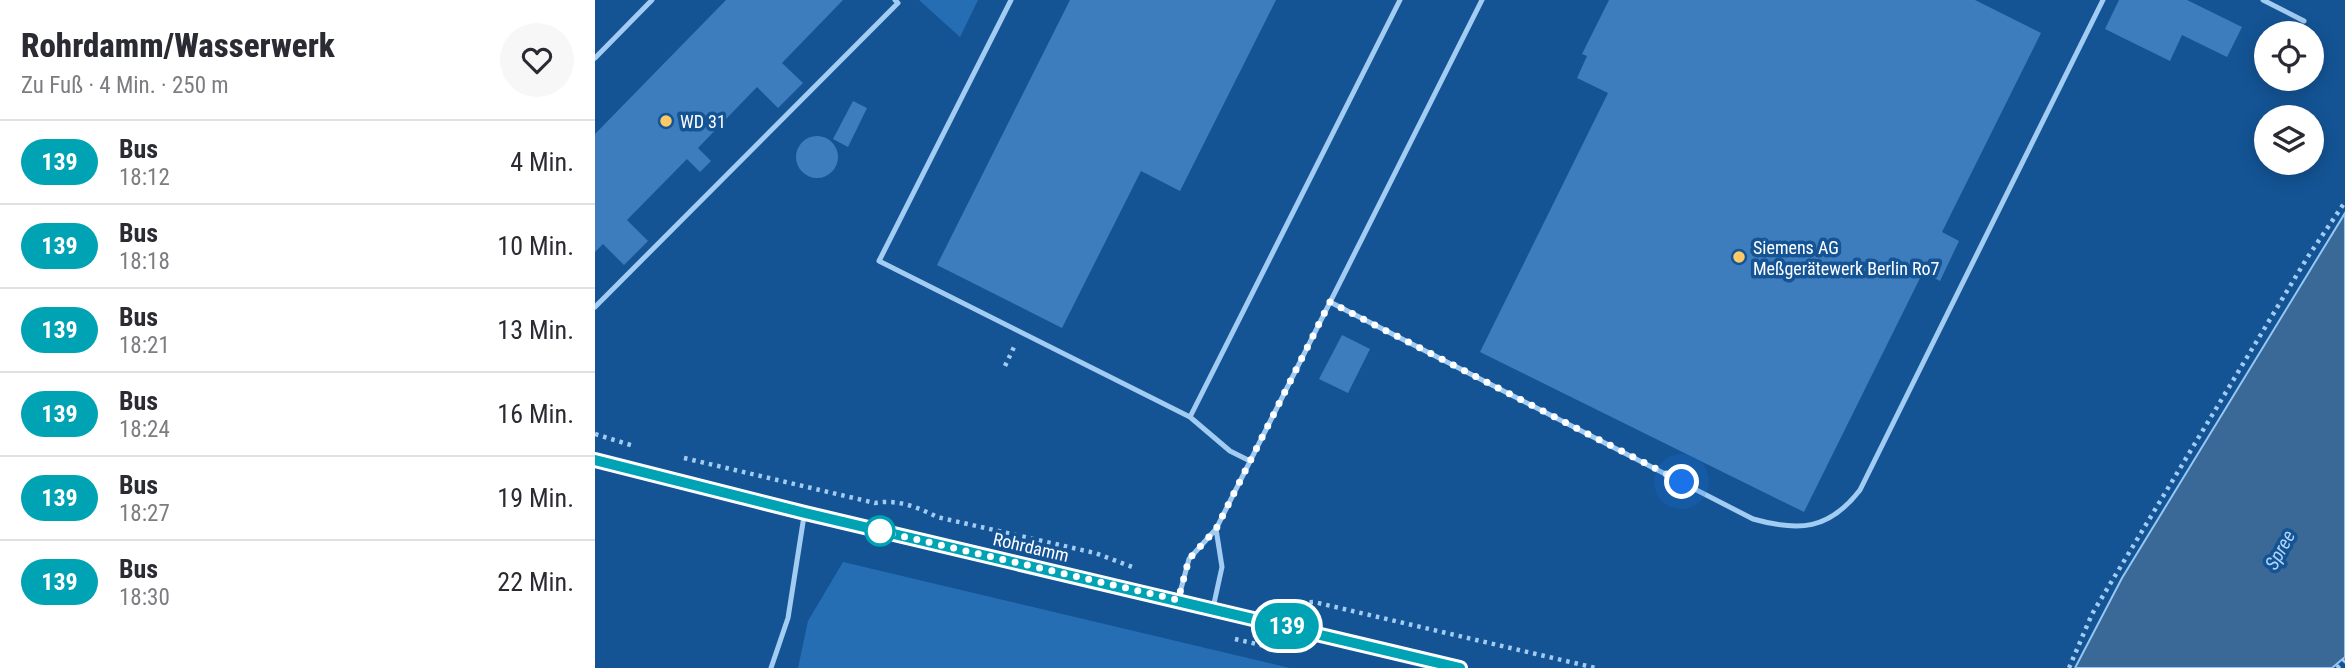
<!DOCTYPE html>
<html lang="de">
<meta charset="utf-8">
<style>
body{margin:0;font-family:"Roboto Condensed",sans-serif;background:#f7f7f7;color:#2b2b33;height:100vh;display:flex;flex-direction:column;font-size:26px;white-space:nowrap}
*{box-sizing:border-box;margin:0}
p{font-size:23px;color:#7c7c81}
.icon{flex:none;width:38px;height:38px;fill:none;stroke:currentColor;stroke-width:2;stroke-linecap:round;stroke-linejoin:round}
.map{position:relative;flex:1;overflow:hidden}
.details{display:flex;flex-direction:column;background:#fff;width:595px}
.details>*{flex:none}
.badge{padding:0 14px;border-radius:23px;font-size:24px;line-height:46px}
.tools{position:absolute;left:1659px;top:21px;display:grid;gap:14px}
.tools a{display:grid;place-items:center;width:70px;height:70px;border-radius:50%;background:#fff;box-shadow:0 4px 18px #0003;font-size:35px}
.you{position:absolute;width:35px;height:35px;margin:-18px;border:5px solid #fff;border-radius:50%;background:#1a73e8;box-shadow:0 0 0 10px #1a73e833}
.map>.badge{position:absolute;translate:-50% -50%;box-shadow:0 0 0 4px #fff}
.round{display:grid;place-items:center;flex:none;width:74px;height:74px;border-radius:37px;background:#f7f7f7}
.summary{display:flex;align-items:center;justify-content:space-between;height:119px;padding:0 21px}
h1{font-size:33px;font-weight:800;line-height:52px}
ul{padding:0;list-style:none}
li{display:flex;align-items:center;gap:21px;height:84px;padding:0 21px;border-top:2px solid #e1e1e2}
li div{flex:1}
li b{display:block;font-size:26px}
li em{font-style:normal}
li .badge{min-width:77px;font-weight:700;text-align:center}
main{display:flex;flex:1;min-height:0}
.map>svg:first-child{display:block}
.green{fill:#266eb4}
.water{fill:#3a6897;stroke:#95c7f5;stroke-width:2}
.building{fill:#3d7dbd}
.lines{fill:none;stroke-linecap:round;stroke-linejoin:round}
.path{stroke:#a3ccf2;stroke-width:4.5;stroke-dasharray:3.5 5;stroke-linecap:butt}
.service{stroke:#a3ccf2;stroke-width:5}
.secondary{stroke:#d2e7fc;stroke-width:14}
.line-casing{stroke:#fff;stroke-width:16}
.line{stroke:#00a3b4;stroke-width:10}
.walk{stroke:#fff;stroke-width:7;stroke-dasharray:0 12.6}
.poi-dot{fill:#ffc965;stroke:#145495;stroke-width:2.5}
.stop-dot{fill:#fff;stroke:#00a3b4;stroke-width:3.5}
.labels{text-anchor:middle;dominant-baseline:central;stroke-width:7;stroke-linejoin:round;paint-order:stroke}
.poi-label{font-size:18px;fill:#fff;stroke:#145495;text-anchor:start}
.street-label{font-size:18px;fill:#fff;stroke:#145495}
.water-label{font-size:19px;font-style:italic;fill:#b0d5f9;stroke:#145495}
</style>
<main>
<section class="details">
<div class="summary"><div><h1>Rohrdamm/Wasserwerk</h1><p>Zu Fuß · 4 Min. · 250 m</p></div><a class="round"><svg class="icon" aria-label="heart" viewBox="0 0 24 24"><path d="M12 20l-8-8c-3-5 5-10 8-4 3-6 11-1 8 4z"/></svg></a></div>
<ul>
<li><span class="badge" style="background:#00a3b4;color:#fff">139</span><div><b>Bus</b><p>18:12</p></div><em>4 Min.</em></li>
<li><span class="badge" style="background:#00a3b4;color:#fff">139</span><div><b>Bus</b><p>18:18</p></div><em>10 Min.</em></li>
<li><span class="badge" style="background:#00a3b4;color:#fff">139</span><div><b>Bus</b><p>18:21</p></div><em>13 Min.</em></li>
<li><span class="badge" style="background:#00a3b4;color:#fff">139</span><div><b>Bus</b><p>18:24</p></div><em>16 Min.</em></li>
<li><span class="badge" style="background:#00a3b4;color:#fff">139</span><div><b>Bus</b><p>18:27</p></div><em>19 Min.</em></li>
<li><span class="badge" style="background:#00a3b4;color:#fff">139</span><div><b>Bus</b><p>18:30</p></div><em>22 Min.</em></li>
</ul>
</section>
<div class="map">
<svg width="1750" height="668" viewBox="0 0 1750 668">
<rect width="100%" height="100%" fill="#145495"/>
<path class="green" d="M 324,0 L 383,0 L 365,37 Z
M 248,562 L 695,668 L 203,668 L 213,621 Z"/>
<path class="water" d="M 1750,213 L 1750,657 L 1737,668 L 1480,668 L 1527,578 Z"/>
<path class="building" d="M 131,0 L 248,0 L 187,63 L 208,83 L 183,108 L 162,87 L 103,148 L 116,161 L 105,172 L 92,159 L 32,220 L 53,241 L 29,265 L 8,244 L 0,252 L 0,134 Z
M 475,0 L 681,0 L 585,191 L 546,171 L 467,328 L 342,265 Z
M 1014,0 L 1380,0 L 1446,33 L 1347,232 L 1364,241 L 1345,281 L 1328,272 L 1209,512 L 885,352 L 1013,93 L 982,78 L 992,56 L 987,54 Z
M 1524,0 L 1592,0 L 1647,27 L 1632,57 L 1587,35 L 1575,61 L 1510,29 Z
M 258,101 L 272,108 L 253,147 L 238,139 Z
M201 157a21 21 0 1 1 42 0a21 21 0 1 1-42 0Z
M 747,335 L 775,349 L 753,393 L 724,379 Z"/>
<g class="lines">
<path class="path" d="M 410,366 L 420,345
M 0,434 L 39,446
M 89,458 L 280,503 C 302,499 323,507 342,517 L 500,553 L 537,567
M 689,603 L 719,602 L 1001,668
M 640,639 L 679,648
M 1474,668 L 1497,614 L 1712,258 L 1750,202
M 1742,668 L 1750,660"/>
<path class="service" d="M 416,0 L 284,261 L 595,417 L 635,451 L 655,461
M 1668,0 L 1709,21
M 0,58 L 57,0
M 735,302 L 1158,519 C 1204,532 1234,530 1265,490 L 1508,0
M 0,307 L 303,3 L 300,0
M 595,417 L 805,0
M 583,600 L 594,559 L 621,529 L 887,0
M 618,608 L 627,567 L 621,529
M 176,668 L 193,618 L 209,516"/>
<path class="secondary" d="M 0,460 L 210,513 L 865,668"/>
</g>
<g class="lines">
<g class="line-casing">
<path id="line" d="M 0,460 L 210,513 L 865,668"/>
</g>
<use href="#line" class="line"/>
<path class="walk" d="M 285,531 L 583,600 L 594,559 L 621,529 L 735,302 L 1087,482"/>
</g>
<g class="poi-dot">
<circle cx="71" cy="121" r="7"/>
<circle cx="1144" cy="257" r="7"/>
</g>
<circle class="stop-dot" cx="285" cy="531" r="14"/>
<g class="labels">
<g class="poi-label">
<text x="85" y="121">WD 31</text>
<text x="1158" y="247">Siemens AG<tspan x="1158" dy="21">Meßgerätewerk Berlin Ro7</tspan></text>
</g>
<g class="street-label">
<text transform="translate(436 547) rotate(13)">Rohrdamm</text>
</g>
<g class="water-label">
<text transform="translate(1685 550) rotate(-61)">Spree</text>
</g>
</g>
</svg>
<div class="tools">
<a><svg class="icon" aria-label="locate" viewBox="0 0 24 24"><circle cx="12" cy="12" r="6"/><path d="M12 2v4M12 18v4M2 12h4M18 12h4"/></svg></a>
<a><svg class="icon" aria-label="layers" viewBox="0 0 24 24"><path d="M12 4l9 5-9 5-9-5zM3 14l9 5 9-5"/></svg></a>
</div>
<div class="you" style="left:1087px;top:482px"></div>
<b class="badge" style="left:692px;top:626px;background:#00a3b4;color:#fff">139</b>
</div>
</main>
